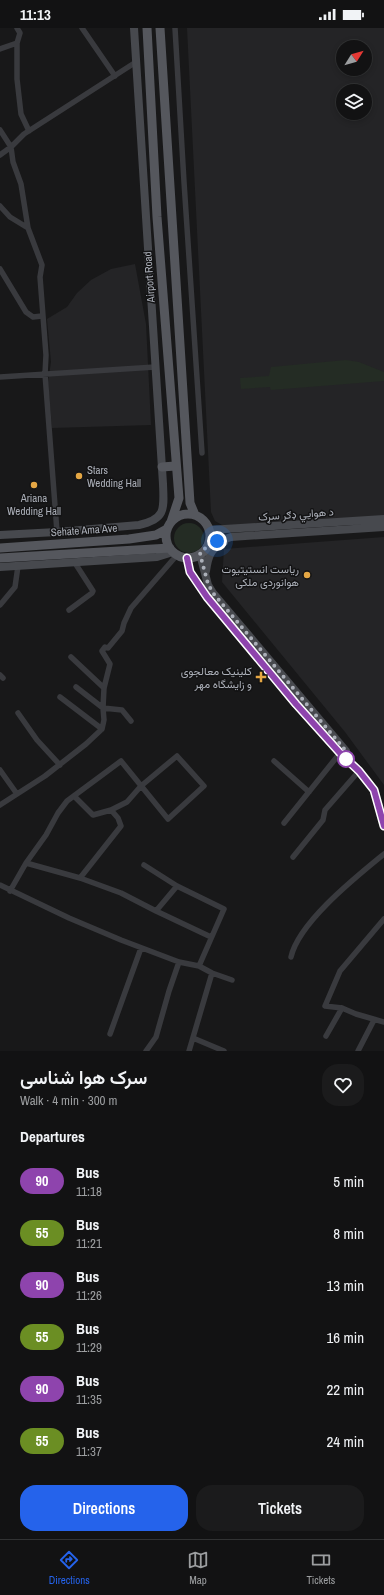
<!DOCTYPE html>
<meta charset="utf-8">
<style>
body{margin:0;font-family:"Archivo Narrow",Vazirmatn,sans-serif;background:#1b1b1c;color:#f1f3f6;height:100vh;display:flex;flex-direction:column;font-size:15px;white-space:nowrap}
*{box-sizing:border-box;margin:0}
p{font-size:13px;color:#9c9ea0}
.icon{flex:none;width:22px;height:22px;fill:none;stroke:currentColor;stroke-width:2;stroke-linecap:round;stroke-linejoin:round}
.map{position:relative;height:1023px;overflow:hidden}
.sheet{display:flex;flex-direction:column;background:#121213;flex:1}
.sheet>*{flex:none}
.badge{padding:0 8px;border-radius:13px;font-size:14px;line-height:26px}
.needle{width:26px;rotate:53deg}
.buttons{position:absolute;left:336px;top:12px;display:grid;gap:8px}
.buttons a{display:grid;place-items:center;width:36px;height:36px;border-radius:50%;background:#121213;box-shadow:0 2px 6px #0003,0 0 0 1px #313233;font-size:20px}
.you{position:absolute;width:20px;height:20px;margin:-10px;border:3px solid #fff;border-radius:50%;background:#1a73e8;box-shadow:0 0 0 6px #1a73e833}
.map>.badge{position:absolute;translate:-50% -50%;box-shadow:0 0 0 2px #fff}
h2{padding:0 20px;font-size:15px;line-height:36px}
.round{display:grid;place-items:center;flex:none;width:42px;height:42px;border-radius:16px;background:#1b1b1c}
.head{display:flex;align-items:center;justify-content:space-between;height:68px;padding:0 20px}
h1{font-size:19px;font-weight:600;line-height:30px}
.cta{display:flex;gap:8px;margin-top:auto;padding:8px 20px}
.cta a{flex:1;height:46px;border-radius:16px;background:#2563eb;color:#fff;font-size:16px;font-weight:600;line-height:46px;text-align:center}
.cta a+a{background:#1b1b1c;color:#f1f3f6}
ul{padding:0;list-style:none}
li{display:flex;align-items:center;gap:12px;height:52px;padding:0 20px}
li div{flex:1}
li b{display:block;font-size:15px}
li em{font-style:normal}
li .badge{min-width:44px;font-weight:700;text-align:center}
.status{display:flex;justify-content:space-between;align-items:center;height:28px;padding:0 20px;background:#121213;direction:ltr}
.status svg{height:11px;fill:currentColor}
.dock{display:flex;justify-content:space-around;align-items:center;height:56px;border-top:1px solid #313233;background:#121213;font-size:11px;color:#9c9ea0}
.dock a{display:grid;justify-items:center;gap:2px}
.dock .selected{color:#2563eb}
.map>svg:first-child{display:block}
.built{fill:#242426;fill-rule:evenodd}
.green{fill:#242c24}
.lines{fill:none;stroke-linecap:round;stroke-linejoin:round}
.street{stroke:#393a3e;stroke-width:5.5}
.secondary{stroke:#47494e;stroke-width:8}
.primary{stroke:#55575d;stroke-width:9}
.line-casing{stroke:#fff;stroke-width:9}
.line{stroke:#8e44ad;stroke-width:6}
.walk{stroke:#abafb8;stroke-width:4;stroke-dasharray:0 7.2}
.poi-dot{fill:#e5a744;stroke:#131314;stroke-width:1.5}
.stop-dot{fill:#fff;stroke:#8e44ad;stroke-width:2}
.labels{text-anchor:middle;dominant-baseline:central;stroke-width:3;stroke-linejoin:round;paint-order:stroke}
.street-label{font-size:11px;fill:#abafb8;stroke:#131314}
.poi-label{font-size:11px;fill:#abafb8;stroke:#131314;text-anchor:end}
</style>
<div class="status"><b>11:13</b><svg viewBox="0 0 49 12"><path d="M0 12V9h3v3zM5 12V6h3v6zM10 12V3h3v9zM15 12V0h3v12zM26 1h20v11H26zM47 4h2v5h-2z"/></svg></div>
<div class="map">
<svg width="384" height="1023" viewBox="0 0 384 1023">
<rect width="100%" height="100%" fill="#181819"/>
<path class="built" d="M 187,0 L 384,0 L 384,488 L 224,498 L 215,493 L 211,484 ZM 343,19 L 365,19 L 365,41 L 343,41 ZM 343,63 L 365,63 L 365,85 L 343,85 Z
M 135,236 L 146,296 L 151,397 L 52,400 L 48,354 L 51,334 L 47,291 L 67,279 L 77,265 L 91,252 L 111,241 Z
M 384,509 L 384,757 L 345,704 L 222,554 L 224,521 Z"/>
<path class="green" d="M 346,332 L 359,334 L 384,344 L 384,353 L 271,362 L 270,359 L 241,361 L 240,350 L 269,348 L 271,339 Z
M174 510a15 15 0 1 1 30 0a15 15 0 1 1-30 0Z"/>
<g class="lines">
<path class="street" d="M 17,0 L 20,5 L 17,15 L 17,51 L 21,86 L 29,103
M 82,0 L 115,48
M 175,0 L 184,154 L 202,425
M 0,21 L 17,15
M 0,102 L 11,119 L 13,134 L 21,156 L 28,200 L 42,237 L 40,249 L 46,327 L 45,346 L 57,504
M 0,127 L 11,119 L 24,106 L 136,34
M 0,178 L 10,189 L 28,200
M 0,241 L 26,284 L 33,289 L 42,288
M 0,349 L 155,339
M 0,577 L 15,559 L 18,538
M 69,582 L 92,565 L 93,563 L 75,535
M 71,629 L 104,660
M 0,647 L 3,650
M 76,659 L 103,680 L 122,682 L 131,693
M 60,669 L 102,701
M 18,685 L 37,712 L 60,737
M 274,733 L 309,764
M 0,742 L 17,766
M 0,777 L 45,748 L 86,716 L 102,701 L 104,692 L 103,680 L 104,660 L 110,636 L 102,623 L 105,619 L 108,620 L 122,603 L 124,595 L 131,580 L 177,527
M 284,795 L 340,725
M 293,829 L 323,792 L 325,782 L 359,743
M 26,835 L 80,850 L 121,865 L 156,883 L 211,909
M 144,837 L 177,858 L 224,881 L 199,938
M 80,850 L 121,798 L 118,790 L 111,782
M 0,857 L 69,890 L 121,912 L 179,934 L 199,938 L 212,945 L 232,952
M 10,863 L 26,835 L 46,807 L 58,785 L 67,773 L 121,733 L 168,791 L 204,758 L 177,728 L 141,758 L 127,774 L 111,782 L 93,787 L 74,768
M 156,883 L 177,858
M 384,891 L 340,943 L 325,978 L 342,980 L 356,986 L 384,994
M 291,929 C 299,894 356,849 384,826
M 110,1006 L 141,920
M 326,1008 L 342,980
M 193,1010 L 224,1023
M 146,1023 L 156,1009 L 169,963 L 179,934
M 189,1023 L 212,945
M 358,1023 L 374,992"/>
<path class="secondary" d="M 209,502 L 384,491
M 0,507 L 57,504 L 139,497 C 166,491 164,481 163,456 L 134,0
M 208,517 L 231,509 L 384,499
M 200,526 L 208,557 L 213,565 L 346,723 L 348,732
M 187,530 L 190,544 L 207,569 L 296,676 L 340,725 L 359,743 L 374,762 L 384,798
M 0,539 L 157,529 L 173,524
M 206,543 C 208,529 210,521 224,514"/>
<path class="primary" d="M 147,0 L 157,189 L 179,470 L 171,494
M 160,0 L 190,475 L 195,487
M 162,439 L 175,438
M166 508a22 22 0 1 1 44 0a22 22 0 1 1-44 0Z
M 0,520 L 129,511 L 156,507 L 167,501
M 0,530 L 170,520"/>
</g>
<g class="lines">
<g class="line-casing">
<path id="line" d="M 187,530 L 190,544 L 207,569 L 296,676 L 340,725 L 359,743 L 374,762 L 384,798"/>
</g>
<use href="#line" class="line"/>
<path class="walk" d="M 217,513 L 208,517 L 200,526 L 208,556 L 213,565 L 346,723 L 348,732 L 346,731"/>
</g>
<g class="poi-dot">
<circle cx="79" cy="448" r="4"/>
<circle cx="34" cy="457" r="4"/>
<circle cx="307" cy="547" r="4"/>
<path d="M259 643h4v4h4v4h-4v4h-4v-4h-4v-4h4z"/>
</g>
<circle class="stop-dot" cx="346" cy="731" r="8"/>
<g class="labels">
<g class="street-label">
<text transform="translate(149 249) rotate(-94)">Airport Road</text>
<text transform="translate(296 486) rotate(-4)">د هوايي ډګر سړک</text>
<text transform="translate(84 502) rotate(-4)">Sehate Ama Ave</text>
</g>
<g class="poi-label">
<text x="87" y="442" text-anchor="start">Stars<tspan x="87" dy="13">Wedding Hall</tspan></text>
<text x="34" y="470" text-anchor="middle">Ariana<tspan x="34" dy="13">Wedding Hall</tspan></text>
<text x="299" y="541">ریاست انستیتیوت<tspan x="299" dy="13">هوانوردی ملکی</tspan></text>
<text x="252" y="643">کلینیک معالجوی<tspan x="252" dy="13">و زایشگاه مهر</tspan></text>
</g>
</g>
</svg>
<div class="buttons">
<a><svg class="needle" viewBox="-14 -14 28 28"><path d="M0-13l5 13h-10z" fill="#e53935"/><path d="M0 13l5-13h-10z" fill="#9c9ea0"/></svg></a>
<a><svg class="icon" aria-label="layers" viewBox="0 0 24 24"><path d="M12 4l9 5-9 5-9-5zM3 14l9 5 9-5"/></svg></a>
</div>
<div class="you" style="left:217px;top:513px"></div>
</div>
<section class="sheet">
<div class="head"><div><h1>سرک هوا شناسی</h1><p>Walk · 4 min · 300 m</p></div><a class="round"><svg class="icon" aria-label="heart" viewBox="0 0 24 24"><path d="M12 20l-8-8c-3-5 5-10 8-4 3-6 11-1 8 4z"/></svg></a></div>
<h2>Departures</h2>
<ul>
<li><span class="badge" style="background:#8e44ad;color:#fff">90</span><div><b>Bus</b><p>11:18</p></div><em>5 min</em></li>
<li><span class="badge" style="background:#6b8e23;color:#fff">55</span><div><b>Bus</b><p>11:21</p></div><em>8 min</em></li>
<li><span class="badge" style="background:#8e44ad;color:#fff">90</span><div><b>Bus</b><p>11:26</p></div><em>13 min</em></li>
<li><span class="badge" style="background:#6b8e23;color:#fff">55</span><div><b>Bus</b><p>11:29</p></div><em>16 min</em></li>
<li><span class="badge" style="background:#8e44ad;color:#fff">90</span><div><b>Bus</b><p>11:35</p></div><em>22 min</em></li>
<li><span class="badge" style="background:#6b8e23;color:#fff">55</span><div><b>Bus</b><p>11:37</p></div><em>24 min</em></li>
</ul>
<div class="cta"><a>Directions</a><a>Tickets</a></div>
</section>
<nav class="dock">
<a class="selected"><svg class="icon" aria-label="directions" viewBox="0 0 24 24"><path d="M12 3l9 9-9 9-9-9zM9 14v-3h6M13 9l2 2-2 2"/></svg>Directions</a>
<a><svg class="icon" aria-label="map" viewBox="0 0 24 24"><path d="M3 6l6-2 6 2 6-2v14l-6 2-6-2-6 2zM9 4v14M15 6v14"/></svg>Map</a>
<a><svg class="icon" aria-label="tickets" viewBox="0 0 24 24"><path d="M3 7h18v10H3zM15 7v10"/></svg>Tickets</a>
</nav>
